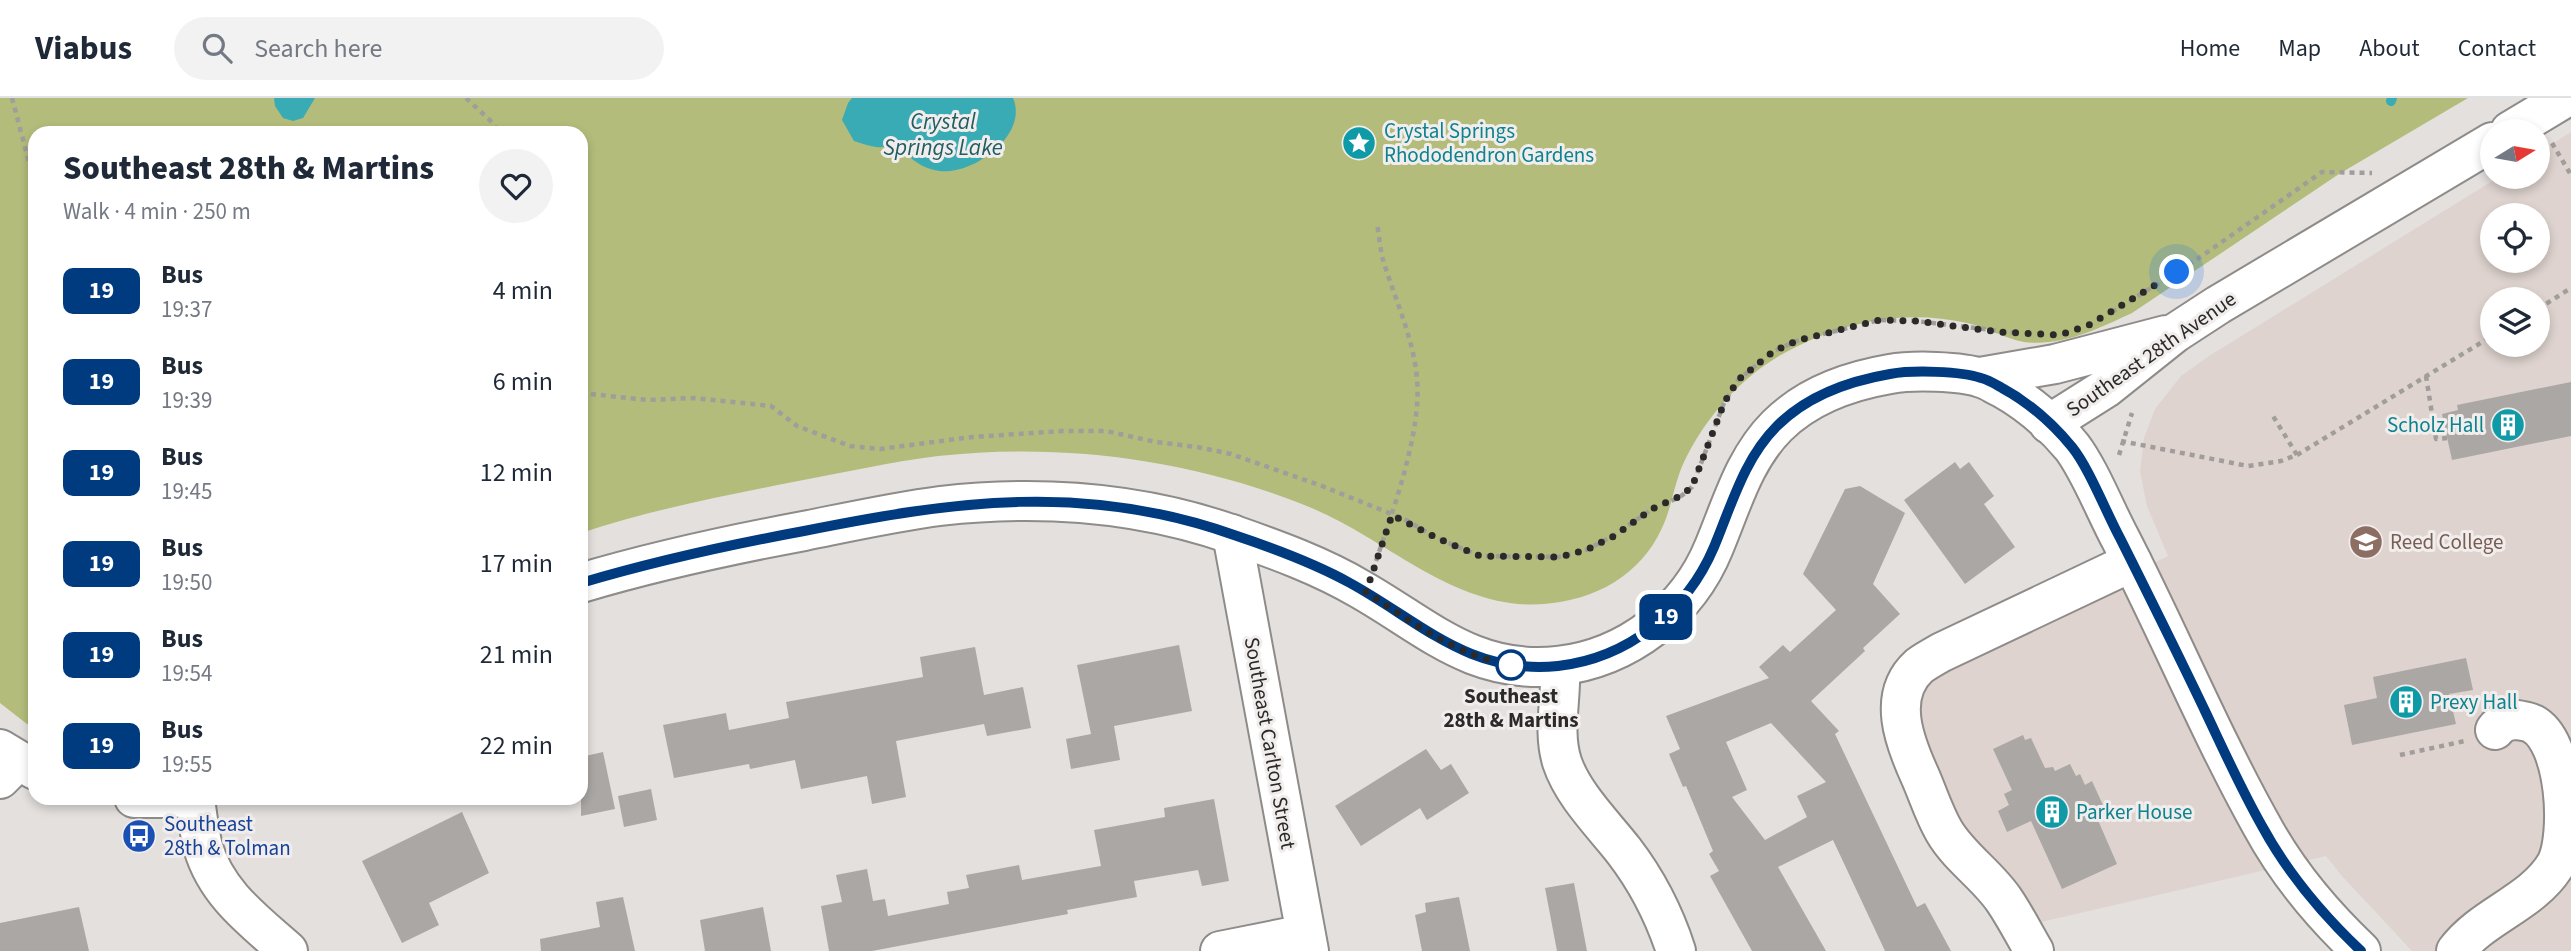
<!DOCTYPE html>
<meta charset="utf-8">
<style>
body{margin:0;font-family:"Source Sans 3",sans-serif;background:#f2f2f3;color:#1f2937;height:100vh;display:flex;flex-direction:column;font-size:26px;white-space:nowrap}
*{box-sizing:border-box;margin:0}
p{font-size:23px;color:#747a83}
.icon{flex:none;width:38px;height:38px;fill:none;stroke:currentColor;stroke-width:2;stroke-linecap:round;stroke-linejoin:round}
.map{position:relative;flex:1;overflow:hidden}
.drawer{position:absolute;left:28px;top:28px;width:560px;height:679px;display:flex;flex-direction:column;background:#fff;border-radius:21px;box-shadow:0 4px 10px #0003}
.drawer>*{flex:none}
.badge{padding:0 14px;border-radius:10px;font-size:24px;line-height:46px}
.needle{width:46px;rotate:79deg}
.tools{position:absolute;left:2480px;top:21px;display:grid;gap:14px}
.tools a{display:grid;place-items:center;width:70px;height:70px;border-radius:50%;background:#fff;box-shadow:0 4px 10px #0003;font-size:35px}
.you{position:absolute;width:35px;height:35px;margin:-18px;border:5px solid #fff;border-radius:50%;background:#1a73e8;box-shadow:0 0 0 10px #1a73e833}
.map>.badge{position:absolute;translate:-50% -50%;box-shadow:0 0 0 4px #fff}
.round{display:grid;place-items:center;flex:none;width:74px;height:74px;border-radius:37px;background:#f2f2f3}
.head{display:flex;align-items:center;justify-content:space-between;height:119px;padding:0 35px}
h1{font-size:33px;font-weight:800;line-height:52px}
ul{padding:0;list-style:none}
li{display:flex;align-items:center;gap:21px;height:91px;padding:0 35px}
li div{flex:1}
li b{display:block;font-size:26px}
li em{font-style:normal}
li .badge{min-width:77px;font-weight:700;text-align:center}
header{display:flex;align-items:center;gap:42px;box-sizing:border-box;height:98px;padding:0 35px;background:#fff;border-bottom:2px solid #e0e1e3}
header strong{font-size:33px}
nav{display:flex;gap:38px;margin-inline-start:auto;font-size:24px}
.search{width:490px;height:63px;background:#f2f2f3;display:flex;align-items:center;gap:18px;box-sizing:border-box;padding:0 24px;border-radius:38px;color:#747a83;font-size:26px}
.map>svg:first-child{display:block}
.built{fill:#ded3ce;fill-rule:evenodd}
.green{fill:#b3bc7a}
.water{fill:#39abb5}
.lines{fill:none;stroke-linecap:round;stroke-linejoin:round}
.stream{stroke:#39abb5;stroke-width:10}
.building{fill:#aaa7a5;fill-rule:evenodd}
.minor-casing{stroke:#8e8b89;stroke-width:42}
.major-casing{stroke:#8e8b89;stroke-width:42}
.path{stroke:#a09d9b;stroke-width:4.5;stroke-dasharray:5 5;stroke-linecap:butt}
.minor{stroke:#fff;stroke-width:38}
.major{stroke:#fff;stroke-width:38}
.line-casing{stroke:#fff;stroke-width:16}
.line{stroke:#003b80;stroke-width:10}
.walk{stroke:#2b2a29;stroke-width:7;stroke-dasharray:0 12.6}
.stop-dot{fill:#fff;stroke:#003b80;stroke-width:3.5}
.labels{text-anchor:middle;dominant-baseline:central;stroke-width:6;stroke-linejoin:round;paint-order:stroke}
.culture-label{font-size:21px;fill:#0d838f;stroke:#f1edec;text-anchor:start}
.street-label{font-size:21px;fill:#2b2a29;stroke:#f1edec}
.education-label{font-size:21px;fill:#785e54;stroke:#f1edec;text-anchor:start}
.stop-label{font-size:21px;font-weight:bold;fill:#2b2a29;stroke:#f1edec}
.transit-label{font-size:21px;fill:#164399;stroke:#f1edec;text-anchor:start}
.water-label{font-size:23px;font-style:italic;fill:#215e64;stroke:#f1edec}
</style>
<header>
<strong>Viabus</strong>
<div class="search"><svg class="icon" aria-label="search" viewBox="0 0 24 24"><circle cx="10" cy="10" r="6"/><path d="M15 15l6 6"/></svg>Search here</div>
<nav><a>Home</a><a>Map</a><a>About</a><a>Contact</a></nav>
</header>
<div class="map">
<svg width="2571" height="853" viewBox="0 0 2571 853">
<rect width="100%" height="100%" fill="#e4e0de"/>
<path class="built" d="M 2571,34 L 2571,853 L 2412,853 L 2342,778 L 2326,758 L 2037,825 L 1966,732 L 1926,652 L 1917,627 L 1923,593 L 1950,565 L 2168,458 L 2147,408 L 2140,374 L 2144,340 L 2155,311 L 2181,278 L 2209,258 L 2499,79 L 2538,79 L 2538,55 ZM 2492,117 L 2538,117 L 2538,163 L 2492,163 ZM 2492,201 L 2538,201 L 2538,247 L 2492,247 Z"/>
<path class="green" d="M 0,0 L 2468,0 L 2339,76 L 2132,215 C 2100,230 2061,249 2024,244 C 2006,241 1986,229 1967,225 C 1906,211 1845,223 1790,252 C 1744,275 1706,318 1684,364 C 1674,385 1672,409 1662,430 C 1640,478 1595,502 1544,506 C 1457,513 1389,443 1314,411 C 1197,362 1065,344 938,358 C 890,364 841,375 793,384 C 722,398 650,412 581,435 L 581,35 L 35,35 L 35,629 L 27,626 L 0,605 Z"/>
<path class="water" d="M 274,0 L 315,0 L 303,20 L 293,23 L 283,20 L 275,8 Z
M 852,0 L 1013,0 C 1029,37 973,77 940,73 C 915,70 910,54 892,50 C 887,48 881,50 876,49 C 869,48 861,45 854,43 L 842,22 L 848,5 Z"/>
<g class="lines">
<path class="stream" d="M 2391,3 L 2392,0"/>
</g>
<path class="building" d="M 2571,284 L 2571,338 L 2452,362 L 2442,316 L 2458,312 L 2457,307 Z
M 1955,364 L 1960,371 L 1969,364 L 1994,398 L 1984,406 L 2015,449 L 1965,486 L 1904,402 Z
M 1860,388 L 1905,415 L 1873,486 L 1900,516 L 1863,550 L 1865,553 L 1811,603 L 1839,633 L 1835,636 L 1917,809 L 1925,805 L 1951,853 L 1885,853 L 1833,742 L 1778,769 L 1826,853 L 1752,853 L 1710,778 L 1719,773 L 1709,756 L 1713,753 L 1686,688 L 1683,689 L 1669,656 L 1680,651 L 1666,618 L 1769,580 L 1759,569 L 1783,547 L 1790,554 L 1836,512 L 1803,476 L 1845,391 ZM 1771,625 L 1826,684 L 1797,698 L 1807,719 L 1765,742 L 1732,699 L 1747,692 L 1726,644 Z
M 1179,547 L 1192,613 L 1114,628 L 1120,662 L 1071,671 L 1066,641 L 1091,636 L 1077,567 Z
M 975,549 L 984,597 L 1023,589 L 1031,630 L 987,638 L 984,626 L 896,643 L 906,699 L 872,706 L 867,678 L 801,691 L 795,662 L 750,671 L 749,666 L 674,680 L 663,627 L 726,615 L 729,632 L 789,620 L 786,604 L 923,579 L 920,559 Z
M 2466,560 L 2473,592 L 2449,596 L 2456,626 L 2352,647 L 2344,607 L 2377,600 L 2373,579 Z
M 2023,637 L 2025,642 L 2031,640 L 2045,670 L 2053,669 L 2055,673 L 2070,666 L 2076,678 L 2080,676 L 2085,687 L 2092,683 L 2107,716 L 2097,720 L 2117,766 L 2062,791 L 2031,723 L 2007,734 L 1998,713 L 2009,707 L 2004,696 L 2012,692 L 1993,651 Z
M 1426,651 L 1441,672 L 1451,666 L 1469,695 L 1427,722 L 1420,710 L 1361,748 L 1335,708 Z
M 603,654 L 615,711 L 581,718 L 581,659 Z
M 651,691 L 657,722 L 624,729 L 618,698 Z
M 1214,701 L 1229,783 L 1202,788 L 1198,772 L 1134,783 L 1137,799 L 1067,812 L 1068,816 L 872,853 L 829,853 L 821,808 L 842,804 L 836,777 L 867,771 L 873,803 L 885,801 L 888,818 L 949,806 L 947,794 L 969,790 L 966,777 L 1019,767 L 1022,782 L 1101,768 L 1094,732 L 1165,719 L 1164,710 Z
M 462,714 L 489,775 L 429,805 L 439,827 L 402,845 L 362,763 Z
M 1574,785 L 1587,853 L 1557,853 L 1545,790 Z
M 623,799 L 635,853 L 541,853 L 540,841 L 600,829 L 596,804 Z
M 1459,799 L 1470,853 L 1422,853 L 1415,817 L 1426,814 L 1425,805 Z
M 79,809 L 89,853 L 0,853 L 0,825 Z
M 763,809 L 771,853 L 705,853 L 700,822 Z"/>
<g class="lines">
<g class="minor-casing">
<path id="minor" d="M 2510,33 L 2565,0
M 1980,279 L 2055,266 L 2166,237
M 2049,326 L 2106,290 L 2175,235 L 2218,207 L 2492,44
M 1232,436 L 1309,853
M 1560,568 C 1562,600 1552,632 1562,664 C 1573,697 1603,726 1624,753 C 1647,783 1664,816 1676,853
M 0,681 L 18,663
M 195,700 C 197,716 199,733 203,749 C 216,795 253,822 288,853
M 1220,853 L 1305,836
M 2034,853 C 2024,836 2015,818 2004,802 C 1987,777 1959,759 1944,733 C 1934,716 1928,696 1920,678 C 1905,645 1886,598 1919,568 C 1926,563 1935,558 1942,554 L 2132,464
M 2456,853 C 2483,817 2533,805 2556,766 C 2571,736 2566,644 2533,626 C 2530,624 2522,623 2518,622 C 2508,622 2500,625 2495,632"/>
</g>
<g class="major-casing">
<path id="major" d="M 581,485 C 655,463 729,447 804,433 C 849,424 894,414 940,408 C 1038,397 1140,404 1234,437 C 1277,452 1321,468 1360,491 C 1427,529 1473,577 1558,568 C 1628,560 1688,513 1714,449 C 1732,406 1744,361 1777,328 C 1807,298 1849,283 1890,276 C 1912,272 1961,273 1981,280 C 1989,282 1995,287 2002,290 C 2027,304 2053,326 2072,349 C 2089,371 2106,414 2120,440 C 2169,535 2210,635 2262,728 C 2287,774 2323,817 2361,853
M 0,651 L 35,672
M 134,700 L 175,700"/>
</g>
<path class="path" d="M 12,0 L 35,87
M 466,0 L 494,26 L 497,35
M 2552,45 L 2571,77
M 2538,211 L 2571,190
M 2112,214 L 2196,162 L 2322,74 L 2372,75
M 2426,278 L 2436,341 L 2447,340
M 581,295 L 647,302 L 694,300 L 771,308 L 797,328 L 850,348 L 880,351 L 972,339 L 1062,333 L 1106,333 L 1156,344 L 1197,349 L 1231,356 L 1322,388 L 1404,421 L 1439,441 L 1480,458 L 1559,459 L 1586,452 L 1613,438 L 1652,411 L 1680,399 L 1692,389 L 1724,305 L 1738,282 L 1774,253 L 1799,242 L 1880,222 L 1916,223 L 2017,235
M 2121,343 L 2248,368 L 2281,363 L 2297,357 L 2273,318
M 2119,357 L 2132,315
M 2297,357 L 2492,238
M 1376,463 C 1393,412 1422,334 1417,280 C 1413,239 1395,201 1383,162 C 1380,150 1379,137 1377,125
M 2400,657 L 2465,643"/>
<use href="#minor" class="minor"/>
<use href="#major" class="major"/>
</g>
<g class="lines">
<g class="line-casing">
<path id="line" d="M 581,485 C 655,463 728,447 804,433 C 954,403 1085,384 1234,437 C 1273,450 1314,465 1350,485 C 1421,524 1469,577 1558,568 C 1628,560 1687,513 1714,449 C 1732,406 1744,361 1777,328 C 1807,298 1849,283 1890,276 C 1912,272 1961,273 1981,280 C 1989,282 1995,286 2002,290 C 2028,304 2053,326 2072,349 C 2089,370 2106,414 2120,440 C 2149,498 2178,556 2206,615 C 2224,653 2241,691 2262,728 C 2287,774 2323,817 2361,853"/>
</g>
<use href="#line" class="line"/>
<path class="walk" d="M 1511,567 C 1455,557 1412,524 1366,494 L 1392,417 L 1439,441 L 1480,458 L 1559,459 L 1586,452 L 1614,438 L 1652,411 L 1680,398 L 1692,389 L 1724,305 L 1738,282 L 1774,253 L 1799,242 L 1880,222 L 1916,223 L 1999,234 L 2060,237 L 2089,227 L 2177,174"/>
</g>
<defs>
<g id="sight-disc" transform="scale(1.75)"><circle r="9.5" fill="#0f9aa8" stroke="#f1edec"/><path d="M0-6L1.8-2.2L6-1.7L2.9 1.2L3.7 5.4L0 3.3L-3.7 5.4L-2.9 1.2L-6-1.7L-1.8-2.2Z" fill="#fff"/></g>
<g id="building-disc" transform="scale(1.75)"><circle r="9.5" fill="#0f9aa8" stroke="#f1edec"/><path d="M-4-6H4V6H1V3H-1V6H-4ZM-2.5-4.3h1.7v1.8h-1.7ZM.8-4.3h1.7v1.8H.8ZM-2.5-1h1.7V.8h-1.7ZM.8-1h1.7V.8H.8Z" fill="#fff"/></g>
<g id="university-disc" transform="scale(1.75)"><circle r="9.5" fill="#8d6e63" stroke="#f1edec"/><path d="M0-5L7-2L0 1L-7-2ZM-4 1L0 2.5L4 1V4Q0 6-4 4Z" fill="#fff"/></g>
<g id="bus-disc" transform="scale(1.75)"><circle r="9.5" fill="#1a4fb4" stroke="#f1edec"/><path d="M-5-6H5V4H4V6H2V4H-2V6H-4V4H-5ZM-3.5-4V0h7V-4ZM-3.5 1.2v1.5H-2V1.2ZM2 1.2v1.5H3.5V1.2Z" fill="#fff"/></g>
</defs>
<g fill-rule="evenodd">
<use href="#sight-disc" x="1359" y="45"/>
<use href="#building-disc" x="2508" y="327"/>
<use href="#university-disc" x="2366" y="444"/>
<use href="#building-disc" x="2406" y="604"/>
<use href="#building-disc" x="2052" y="714"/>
<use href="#bus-disc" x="139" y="738"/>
</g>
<circle class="stop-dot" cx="1511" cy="567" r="14"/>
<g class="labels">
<g class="culture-label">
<text x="1384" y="33">Crystal Springs<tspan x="1384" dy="24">Rhododendron Gardens</tspan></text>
<text x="2484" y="327" text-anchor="end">Scholz Hall</text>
<text x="2430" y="604">Prexy Hall</text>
<text x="2076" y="714">Parker House</text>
</g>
<g class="street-label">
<text transform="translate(2151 256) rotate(-35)">Southeast 28th Avenue</text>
<text transform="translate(1270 645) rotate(80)">Southeast Carlton Street</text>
</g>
<g class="education-label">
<text x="2390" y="444">Reed College</text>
</g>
<g class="stop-label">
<text x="1511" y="598">Southeast<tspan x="1511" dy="24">28th &amp; Martins</tspan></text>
</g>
<g class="transit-label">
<text x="164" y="726">Southeast<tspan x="164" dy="24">28th &amp; Tolman</tspan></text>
</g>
<g class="water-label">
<text x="943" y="23">Crystal<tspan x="943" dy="26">Springs Lake</tspan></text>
</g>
</g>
</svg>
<div class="tools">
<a><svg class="needle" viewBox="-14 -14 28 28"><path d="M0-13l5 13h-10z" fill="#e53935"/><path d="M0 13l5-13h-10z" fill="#747a83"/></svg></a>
<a><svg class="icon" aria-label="locate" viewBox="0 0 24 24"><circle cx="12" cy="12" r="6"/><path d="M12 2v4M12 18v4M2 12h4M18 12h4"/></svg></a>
<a><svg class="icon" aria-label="layers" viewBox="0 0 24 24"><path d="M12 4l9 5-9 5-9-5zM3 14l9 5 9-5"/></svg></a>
</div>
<div class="you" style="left:2177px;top:174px"></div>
<b class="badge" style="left:1666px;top:519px;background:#003b80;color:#fff">19</b>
<section class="drawer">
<div class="head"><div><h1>Southeast 28th &amp; Martins</h1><p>Walk · 4 min · 250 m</p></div><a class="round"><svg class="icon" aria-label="heart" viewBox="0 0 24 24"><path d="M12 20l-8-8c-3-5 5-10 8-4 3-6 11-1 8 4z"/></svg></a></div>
<ul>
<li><span class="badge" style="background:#003b80;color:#fff">19</span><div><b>Bus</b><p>19:37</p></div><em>4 min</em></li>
<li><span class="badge" style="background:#003b80;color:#fff">19</span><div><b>Bus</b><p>19:39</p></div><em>6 min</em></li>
<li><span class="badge" style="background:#003b80;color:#fff">19</span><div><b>Bus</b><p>19:45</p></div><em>12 min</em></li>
<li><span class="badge" style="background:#003b80;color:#fff">19</span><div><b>Bus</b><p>19:50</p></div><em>17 min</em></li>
<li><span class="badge" style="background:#003b80;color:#fff">19</span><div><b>Bus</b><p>19:54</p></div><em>21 min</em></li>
<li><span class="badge" style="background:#003b80;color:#fff">19</span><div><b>Bus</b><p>19:55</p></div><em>22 min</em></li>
</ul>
</section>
</div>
